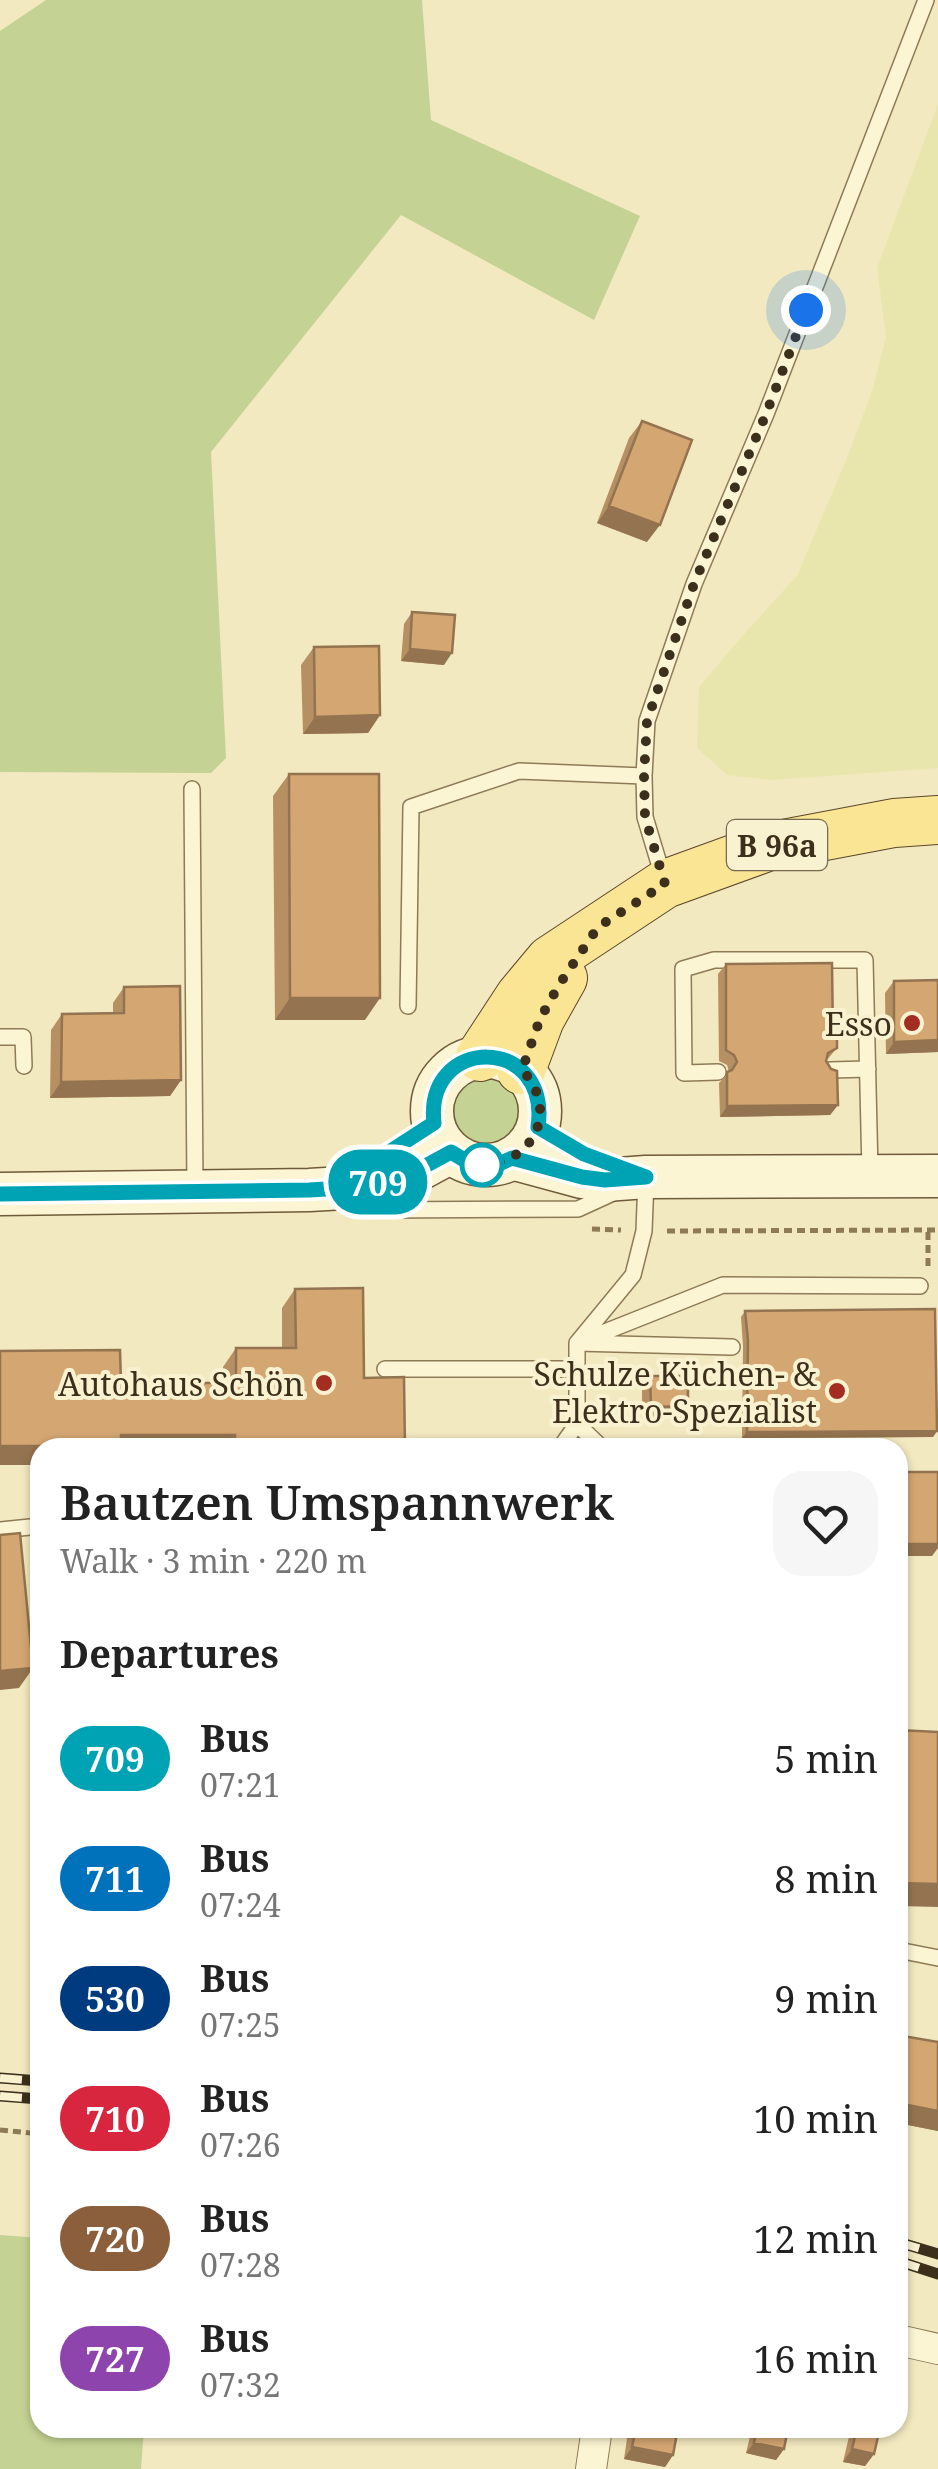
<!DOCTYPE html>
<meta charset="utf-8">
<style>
body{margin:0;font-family:"Noto Serif",serif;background:#f6f6f6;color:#222;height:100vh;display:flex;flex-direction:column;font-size:38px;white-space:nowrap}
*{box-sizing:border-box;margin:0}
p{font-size:32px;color:#767676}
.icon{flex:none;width:55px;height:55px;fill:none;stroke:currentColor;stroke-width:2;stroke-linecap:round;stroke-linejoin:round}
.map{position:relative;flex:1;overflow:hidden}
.panel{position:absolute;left:30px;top:1438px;width:878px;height:1000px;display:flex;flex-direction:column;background:#fff;border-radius:30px;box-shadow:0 2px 8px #0004}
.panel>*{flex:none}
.badge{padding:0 20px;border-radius:32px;font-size:35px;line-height:65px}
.you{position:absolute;width:50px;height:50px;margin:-25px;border:8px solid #fff;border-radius:50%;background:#1a73e8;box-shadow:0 0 0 15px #1a73e833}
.map>.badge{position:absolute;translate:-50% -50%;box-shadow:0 0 0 5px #fff}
h2{padding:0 30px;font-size:38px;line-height:90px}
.round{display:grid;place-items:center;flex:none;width:105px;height:105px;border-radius:30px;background:#f6f6f6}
.headline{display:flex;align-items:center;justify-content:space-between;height:170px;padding:0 30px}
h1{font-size:48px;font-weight:600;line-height:75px}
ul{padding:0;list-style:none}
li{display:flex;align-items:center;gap:30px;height:120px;padding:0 30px}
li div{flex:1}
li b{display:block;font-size:38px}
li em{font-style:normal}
li .badge{min-width:110px;font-weight:700;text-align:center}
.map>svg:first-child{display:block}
.farmland{fill:#e9e6ad}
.green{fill:#c4d293}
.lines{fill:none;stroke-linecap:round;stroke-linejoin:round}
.service-casing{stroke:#8e7a56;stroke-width:18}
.minor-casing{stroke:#8e7a56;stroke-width:32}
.secondary-casing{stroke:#6f5a39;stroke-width:45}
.primary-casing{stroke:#5b462b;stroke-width:50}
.path{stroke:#8e7a56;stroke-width:5;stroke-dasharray:8 5;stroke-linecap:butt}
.service{stroke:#fcf5d4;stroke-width:15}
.minor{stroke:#fcf5d4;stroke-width:30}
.secondary{stroke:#fcf5d4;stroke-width:42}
.primary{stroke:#fae594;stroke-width:48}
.rail-casing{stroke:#3c2f1c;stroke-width:11}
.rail{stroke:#f9f2d1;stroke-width:8;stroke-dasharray:22;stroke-linecap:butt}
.wall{fill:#b68f62}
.shaded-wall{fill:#947450}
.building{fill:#d4a672;stroke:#947450;stroke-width:2.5}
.line-casing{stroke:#fff;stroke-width:22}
.line{stroke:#00a3b4;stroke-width:15}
.walk{stroke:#3c2f1c;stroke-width:10;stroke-dasharray:0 18}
.poi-dot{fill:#a32d20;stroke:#f9f2d1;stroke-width:4}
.stop-dot{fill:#fff;stroke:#00a3b4;stroke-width:5}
.labels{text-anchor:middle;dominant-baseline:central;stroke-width:8;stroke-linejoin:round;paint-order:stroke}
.shield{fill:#f9f2d1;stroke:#756a52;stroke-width:2.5}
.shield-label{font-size:30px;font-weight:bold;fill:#3c2f1c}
.poi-label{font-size:32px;fill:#3c2f1c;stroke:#f9f2d1;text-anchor:end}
</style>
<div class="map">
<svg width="938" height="2469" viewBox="0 0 938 2469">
<rect width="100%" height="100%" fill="#f2e9c0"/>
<path class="farmland" d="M 938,104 L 938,768 L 771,780 L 727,775 L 697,748 L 699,687 L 745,633 L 797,576 L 849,453 L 872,391 L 886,337 L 877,268 Z"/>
<path class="green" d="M 46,0 L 422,0 L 431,120 L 640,216 L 594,320 L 401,215 L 211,452 L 226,758 L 211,773 L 0,772 L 0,31 Z
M451 1112a35 35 0 1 1 70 0a35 35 0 1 1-70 0Z
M 0,2235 L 40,2238 L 40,2428 L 144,2428 L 141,2469 L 0,2469 Z"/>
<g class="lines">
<g class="service-casing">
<path id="service" d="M 192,789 L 195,1190
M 664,880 L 645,817 L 644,776 L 647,721 L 694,584 L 766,414 L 926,0
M 408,1006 L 411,807 L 519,771 L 644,776
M 0,1037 L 23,1037 L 24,1066
M 830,1070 L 868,1069
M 718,1072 L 684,1073 L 683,969 L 714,960 L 865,960 L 870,1172
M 351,1202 L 379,1210 L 578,1209 L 613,1193
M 732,1347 L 577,1343 L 723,1285 L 920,1286
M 385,1369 L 577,1369
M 577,1424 L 602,1448
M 560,1448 L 577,1424 L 577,1343 L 633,1275 L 644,1231 L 646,1179
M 0,1530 L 40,1526
M 898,1950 L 938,1958"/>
</g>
<g class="minor-casing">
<path id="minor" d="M 898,2340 L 938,2349
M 591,2469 L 597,2428"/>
</g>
<g class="secondary-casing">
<path id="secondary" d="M432 1111a54 54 0 1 1 108 0a54 54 0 1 1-108 0Z
M 512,1158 L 582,1177 L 605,1180 L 646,1177 L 938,1176
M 0,1194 L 309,1190 L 361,1187 L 416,1171 L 451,1152"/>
</g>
<g class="primary-casing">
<path id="primary" d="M 480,1057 L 520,996 L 550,960 L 665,884 L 767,847 L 894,823 L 938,820
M 521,1070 L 540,1019 L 563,978"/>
</g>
<path class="path" d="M 592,1229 L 621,1230
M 667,1231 L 938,1230
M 928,1266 L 928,1232
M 0,2130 L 40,2134"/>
<use href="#service" class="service"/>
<use href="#minor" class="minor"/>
<use href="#secondary" class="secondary"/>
<use href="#primary" class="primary"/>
<g class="rail-casing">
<path id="rail" d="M 0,2078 L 40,2081
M 0,2096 L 40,2099
M 898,2242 L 938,2254
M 898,2261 L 938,2274"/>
</g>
<use href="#rail" class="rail"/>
</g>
<path class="wall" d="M 642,421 L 647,542 L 597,523 L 629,438 Z
M 412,612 L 444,665 L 401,661 L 404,624 Z
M 314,647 L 380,715 L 368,733 L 303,734 L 301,665 Z
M 289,774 L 365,1020 L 275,1020 L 273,796 Z
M 726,964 L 833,1035 L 837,1048 L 826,1061 L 838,1105 L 830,1115 L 720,1117 L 719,1083 L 729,1072 L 727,1065 L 719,1061 L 718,974 Z
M 938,980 L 938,1052 L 886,1054 L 885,993 L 894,981 Z
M 124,987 L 181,1080 L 170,1096 L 50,1098 L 51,1030 L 62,1014 L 113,1013 L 113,1003 Z
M 295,1289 L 364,1378 L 405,1448 L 40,1448 L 40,1465 L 0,1465 L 0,1351 L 121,1383 L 223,1383 L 223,1367 L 236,1348 L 282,1348 L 282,1308 Z
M 745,1311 L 937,1431 L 933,1437 L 742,1438 L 743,1346 L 741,1317 Z
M 650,1376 L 688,1406 L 680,1419 L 642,1419 L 642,1388 Z
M 903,2036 L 938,2042 L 938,2131 L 898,2123 L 898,2044 Z
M 618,2428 L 678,2428 L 673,2455 L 665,2467 L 624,2459 L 627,2439 Z
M 752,2428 L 804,2428 L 798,2435 L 787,2433 L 784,2449 L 776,2460 L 746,2453 Z
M 851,2428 L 880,2428 L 874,2454 L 865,2466 L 843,2462 Z"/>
<path class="shaded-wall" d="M 609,506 L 660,525 L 647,542 L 597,523 Z
M 410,649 L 452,653 L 444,665 L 401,661 Z
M 380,715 L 368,733 L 303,734 L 315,717 Z
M 290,998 L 380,998 L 365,1020 L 275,1020 Z
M 938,1040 L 938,1052 L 886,1054 L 894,1042 Z
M 181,1080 L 170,1096 L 50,1098 L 61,1082 Z
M 838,1105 L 830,1115 L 720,1117 L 727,1106 Z
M 688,1406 L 680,1419 L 642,1419 L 651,1407 Z
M 937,1431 L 933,1437 L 742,1438 L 747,1432 Z
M 121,1435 L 235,1435 L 226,1448 L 40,1448 L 40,1465 L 0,1465 L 0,1446 Z
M 898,1544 L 938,1544 L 938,1548 L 932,1556 L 898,1556 Z
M 33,1668 L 19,1688 L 0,1690 L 0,1671 Z
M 898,1883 L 938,1884 L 938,1907 L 898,1906 Z
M 898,2103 L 938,2111 L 938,2131 L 898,2123 Z
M 785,2428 L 804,2428 L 798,2435 L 782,2431 Z
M 754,2443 L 784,2449 L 776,2460 L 746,2453 Z
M 632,2447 L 673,2455 L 665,2467 L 624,2459 Z
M 852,2449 L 874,2454 L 865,2466 L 843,2462 Z"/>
<path class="building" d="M 642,421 L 692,440 L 660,525 L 609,506 Z
M 412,612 L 455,615 L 452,653 L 410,649 Z
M 379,646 L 380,715 L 315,717 L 314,647 Z
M 289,774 L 379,774 L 380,998 L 290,998 Z
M 832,963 L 833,1035 L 837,1035 L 837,1048 L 828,1053 L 826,1061 L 831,1069 L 837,1071 L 838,1105 L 727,1106 L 727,1072 L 732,1070 L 737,1062 L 734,1055 L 726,1050 L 726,964 Z
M 938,980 L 938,1040 L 894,1042 L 894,981 Z
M 180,986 L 181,1080 L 61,1082 L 62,1014 L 124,1013 L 124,987 Z
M 363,1288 L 364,1378 L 404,1377 L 405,1448 L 235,1447 L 235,1435 L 121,1435 L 121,1446 L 0,1446 L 0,1351 L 120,1350 L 121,1383 L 236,1383 L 236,1348 L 296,1348 L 295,1289 Z
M 935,1309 L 937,1431 L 747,1432 L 748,1340 L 745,1311 Z
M 650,1376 L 688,1376 L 688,1406 L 651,1407 Z
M 898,1472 L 938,1472 L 938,1544 L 898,1544 Z
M 20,1533 L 33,1668 L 0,1671 L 0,1535 Z
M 898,1730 L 938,1732 L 938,1884 L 898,1883 Z
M 903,2036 L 938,2042 L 938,2111 L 898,2103 L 898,2065 Z
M 636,2428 L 678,2428 L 673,2455 L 632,2447 Z
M 757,2428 L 788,2428 L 784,2449 L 754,2443 Z
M 857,2428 L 880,2428 L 874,2454 L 852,2449 Z"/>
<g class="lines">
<g class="line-casing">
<path id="line" d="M 0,1194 L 309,1190 L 361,1187 L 416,1171 L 451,1152 L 466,1161 L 482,1165 L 499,1164 L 512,1158 L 582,1177 L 605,1180 L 646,1177 L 584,1154 L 538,1127 C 551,1034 424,1035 434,1123 L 383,1156 L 343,1175"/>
</g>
<use href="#line" class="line"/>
<path class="walk" d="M 482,1165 C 534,1163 560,1110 522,1070 L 540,1019 L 559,985 L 598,927 L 665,884 L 645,817 L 644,776 L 647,721 L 694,584 L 766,414 L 806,310"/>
</g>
<g class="poi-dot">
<circle cx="912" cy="1023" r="10"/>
<circle cx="324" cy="1383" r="10"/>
<circle cx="837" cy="1391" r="10"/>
</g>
<circle class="stop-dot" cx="482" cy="1165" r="20"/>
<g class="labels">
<rect class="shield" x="727" y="820" width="100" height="50" rx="8"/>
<g class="shield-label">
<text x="777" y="845">B 96a</text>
</g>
<g class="poi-label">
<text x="892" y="1023">Esso</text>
<text x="817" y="1373">Schulze Küchen- &amp;<tspan x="817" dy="37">Elektro-Spezialist</tspan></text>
<text x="304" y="1383">Autohaus Schön</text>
</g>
</g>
</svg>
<div class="you" style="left:806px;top:310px"></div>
<b class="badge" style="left:378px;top:1182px;background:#00a3b4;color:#fff">709</b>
<section class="panel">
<div class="headline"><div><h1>Bautzen Umspannwerk</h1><p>Walk · 3 min · 220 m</p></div><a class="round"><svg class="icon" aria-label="heart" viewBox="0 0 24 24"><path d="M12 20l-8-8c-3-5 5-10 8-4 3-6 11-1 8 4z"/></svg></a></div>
<h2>Departures</h2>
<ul>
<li><span class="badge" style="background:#00a3b4;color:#fff">709</span><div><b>Bus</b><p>07:21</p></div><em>5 min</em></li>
<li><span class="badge" style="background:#0072bc;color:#fff">711</span><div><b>Bus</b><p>07:24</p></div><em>8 min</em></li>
<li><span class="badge" style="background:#003b80;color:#fff">530</span><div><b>Bus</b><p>07:25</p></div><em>9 min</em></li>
<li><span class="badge" style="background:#d7263d;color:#fff">710</span><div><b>Bus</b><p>07:26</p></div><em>10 min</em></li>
<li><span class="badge" style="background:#8b5e3c;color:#fff">720</span><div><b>Bus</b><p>07:28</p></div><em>12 min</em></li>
<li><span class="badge" style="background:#8e44ad;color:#fff">727</span><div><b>Bus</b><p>07:32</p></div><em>16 min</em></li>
</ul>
</section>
</div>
